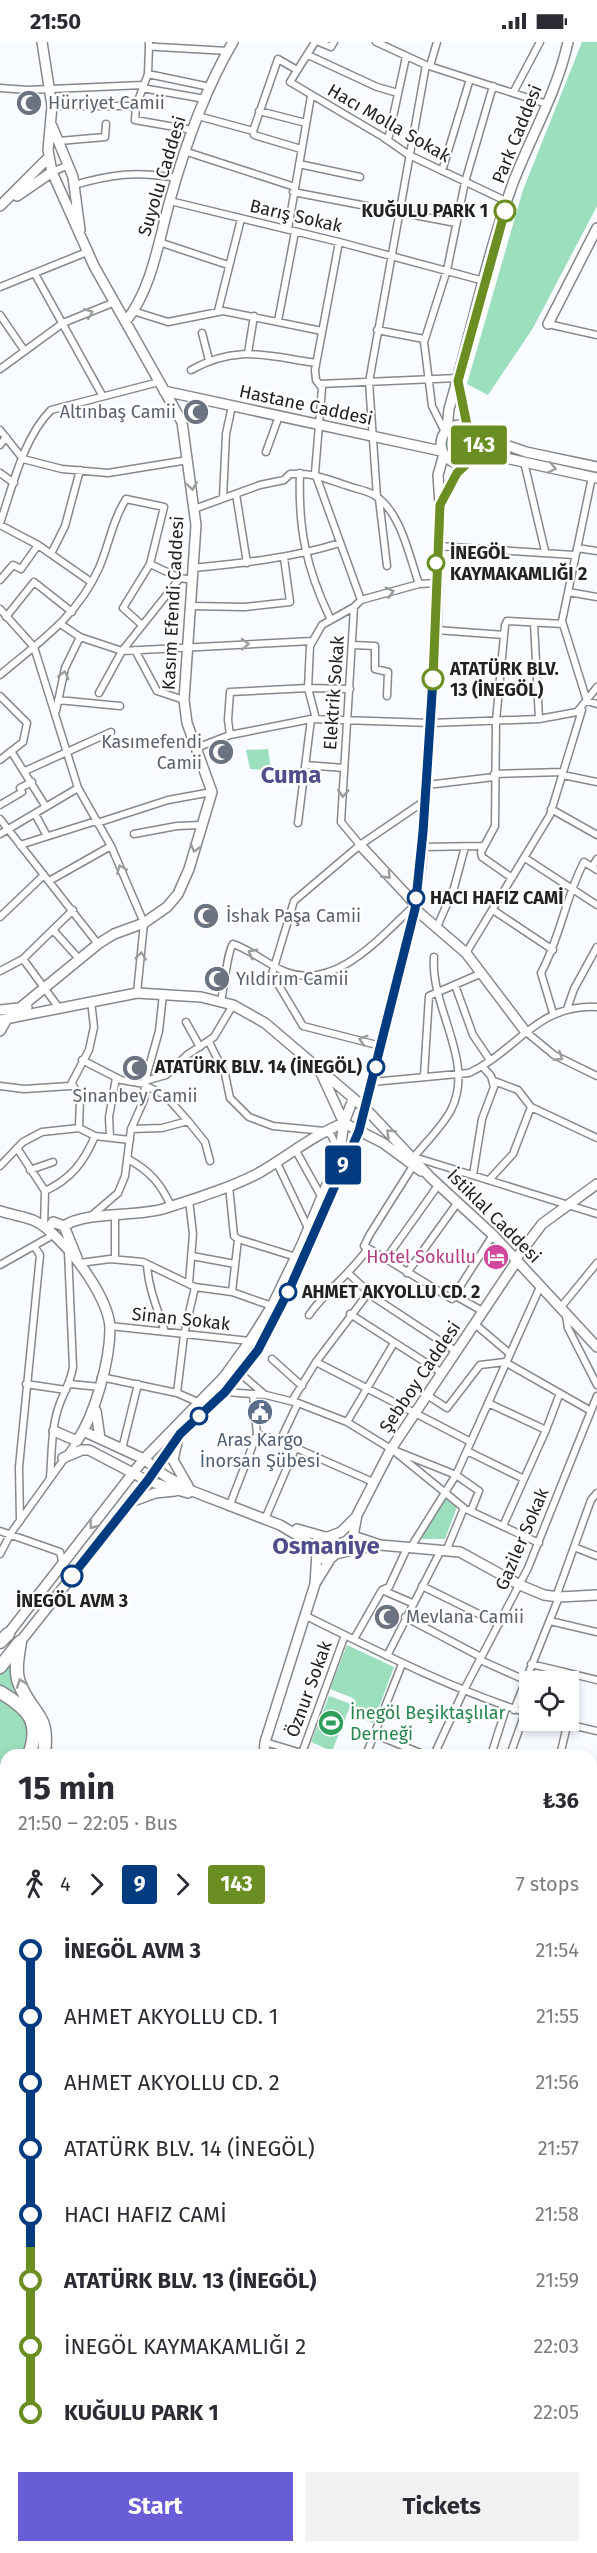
<!DOCTYPE html>
<meta charset="utf-8">
<style>
body{margin:0;font-family:"Fira Sans",sans-serif;background:#f2f2f3;color:#2b2b33;height:100vh;display:flex;flex-direction:column;font-size:22px;white-space:nowrap}
*{box-sizing:border-box;margin:0}
p{font-size:20px;color:#7c7c81}
.icon{flex:none;width:33px;height:33px;fill:none;stroke:currentColor;stroke-width:2;stroke-linecap:round;stroke-linejoin:round}
.map{position:relative;flex:1;overflow:hidden}
.side{position:absolute;left:0px;top:1707px;width:597px;height:804px;display:flex;flex-direction:column;background:#fff;border-radius:18px 18px 0 0;box-shadow:0 3px 9px #0003}
.side>*{flex:none}
.badge{padding:0 12px;border-radius:4px;font-size:21px;line-height:39px}
.buttons{position:absolute;left:519px;top:1629px;display:grid;gap:12px}
.buttons a{display:grid;place-items:center;width:60px;height:60px;border-radius:0px;background:#fff;box-shadow:0 3px 9px #0003;font-size:30px}
.map>.badge{position:absolute;translate:-50% -50%;box-shadow:0 0 0 3px #fff}
.legs{display:flex;align-items:center;gap:9px;height:66px;padding:0 18px;font-size:20px}
.legs p{margin-inline-start:auto}
.headline{display:flex;align-items:center;justify-content:space-between;height:102px;padding:0 18px}
h1{font-size:33px;font-weight:700;line-height:45px}
.action{display:flex;gap:12px;margin-top:auto;padding:12px 18px}
.action a{flex:1;height:69px;border-radius:0px;background:#685dd6;color:#fff;font-size:24px;font-weight:700;line-height:69px;text-align:center}
.action a+a{background:#f2f2f3;color:#2b2b33}
ul{padding:0 18px;list-style:none}
li{display:flex;align-items:center;gap:21px;height:66px;font-size:22px}
li i{display:grid;place-items:center;width:9px;height:100%;margin:0 8px;background:currentColor}
li i::after{content:'';width:15px;height:15px;margin:-8px;border:4px solid;border-radius:50%;background:#fff}
li p{margin-inline-start:auto}
li:first-child i{background:linear-gradient(#0000 50%,currentColor 0)}
li:last-child i{background:linear-gradient(currentColor 50%,#0000 0)}
.status{display:flex;justify-content:space-between;align-items:center;height:42px;padding:0 30px;background:#fff;direction:ltr}
.status svg{height:16px;fill:currentColor}
.map>svg:first-child{display:block}
.green{fill:#9cdfbc}
.water{fill:#a0c6f9}
.lines{fill:none;stroke-linecap:round;stroke-linejoin:round}
.street-casing{stroke:#86888c;stroke-width:9}
.secondary-casing{stroke:#86888c;stroke-width:12}
.highway-casing{stroke:#86888c;stroke-width:15}
.street{stroke:#fff;stroke-width:6}
.secondary{stroke:#fff;stroke-width:9}
.highway{stroke:#fff;stroke-width:12}
.oneway{stroke:#9b9c9c}
.line-1-casing{stroke:#fff;stroke-width:14}
.line-2-casing{stroke:#fff;stroke-width:14}
.line-1{stroke:#003b80;stroke-width:9}
.line-2{stroke:#6b8e23;stroke-width:9}
.stop-2-dot{fill:#fff;stroke:#6b8e23;stroke-width:3}
.stop-1-dot{fill:#fff;stroke:#003b80;stroke-width:3}
.labels{text-anchor:middle;dominant-baseline:central;stroke-width:4.5;stroke-linejoin:round;paint-order:stroke}
.worship-label{font-size:18px;fill:#5b616d;stroke:#fff;text-anchor:start}
.street-label{font-size:18px;fill:#212223;stroke:#fff}
.stop-label{font-size:18px;font-weight:bold;fill:#212223;stroke:#fff;text-anchor:start}
.hotel-label{font-size:18px;fill:#b23c85;stroke:#fff;text-anchor:end}
.service-label{font-size:18px;fill:#4e5e75;stroke:#fff}
.leisure-label{font-size:18px;fill:#27864d;stroke:#fff;text-anchor:start}
.district-label{font-size:24px;font-weight:bold;fill:#4f4d8b;stroke:#fff}
</style>
<div class="status"><b>21:50</b><svg viewBox="0 0 49 12"><path d="M0 12V9h3v3zM5 12V6h3v6zM10 12V3h3v9zM15 12V0h3v12zM26 1h20v11H26zM47 4h2v5h-2z"/></svg></div>
<div class="map">
<svg width="597" height="2511" viewBox="0 0 597 2511">
<rect width="100%" height="100%" fill="#f8fbff"/>
<path class="green" d="M 582,0 L 597,0 L 597,164 L 533,286 L 488,353 L 467,342 L 523,148 Z
M446 403a13 13 0 1 1 26 0a13 13 0 1 1-26 0Z
M 268,707 L 271,728 L 250,727 L 246,708 Z
M 444,1452 L 457,1465 L 445,1497 L 421,1497 Z
M319 1506a7 7 0 1 1 14 0a7 7 0 1 1-14 0Z
M 20,1600 L 17,1623 L 41,1674 L 44,1713 L 6,1713 L 6,1741 L 0,1738 L 0,1625 Z
M 347,1603 L 394,1625 L 373,1681 L 352,1672 L 356,1660 L 353,1656 L 330,1647 Z
M 329,1654 L 351,1662 L 332,1709 L 311,1700 Z
M 0,1755 L 6,1759 L 6,1797 L 0,1798 Z
M 591,2074 L 597,2078 L 597,2145 L 591,2142 Z"/>
<path class="water" d="M451 402a8 8 0 1 1 16 0a8 8 0 1 1-16 0Z"/>
<g class="lines">
<g class="street-casing">
<path id="street" d="M 149,0 L 149,4 L 158,5 L 228,9
M 315,0 L 290,40 L 383,95 L 409,113 L 508,160
M 319,0 L 331,5 L 334,0
M 376,0 L 426,23 L 547,62
M 308,13 L 377,45 L 398,51
M 430,24 L 437,0
M 297,28 L 278,17 L 253,89 L 254,93 L 301,107
M 148,32 L 210,45
M 0,46 L 28,48 L 143,43
M 142,46 L 205,57
M 513,51 L 540,0
M 52,64 L 136,64 L 135,78 L 192,88
M 136,64 L 148,32 L 149,4
M 259,69 L 306,81
M 198,74 L 253,89
M 388,98 L 406,15
M 59,99 L 105,95 L 106,82
M 184,109 L 295,145
M 299,122 L 360,135
M 442,129 L 470,37
M 52,130 L 69,123
M 74,143 C 113,132 136,129 176,136
M 293,150 L 456,181
M 170,159 L 339,200 L 484,239
M 288,187 L 311,54
M 159,200 L 228,223
M 339,200 L 315,328 L 316,338 L 322,346 L 315,431 L 361,558
M 35,232 L 102,353
M 0,245 L 87,210
M 133,269 L 168,280 L 223,269 L 322,289
M 218,269 L 241,177
M 0,273 L 24,308
M 278,279 L 295,190
M 548,282 L 597,293
M 377,288 L 424,297
M 202,291 L 209,318
M 248,311 L 254,274
M 0,327 L 63,281 L 115,260
M 191,328 C 237,302 267,314 316,321
M 319,342 L 458,336
M 0,388 L 23,417
M 445,390 L 432,364 L 424,300 L 447,228 L 465,140 L 493,44
M 0,403 L 6,395
M 266,410 L 279,374
M 23,417 L 62,427 L 108,431 L 188,418
M 524,420 L 545,509
M 0,431 L 14,441
M 300,431 C 298,486 306,526 330,576
M 592,435 L 562,579 L 587,659 L 597,662
M 236,452 L 247,521
M 377,455 L 369,340 L 426,23
M 223,456 L 226,392 L 232,364
M 379,457 L 387,524
M 194,467 L 260,443 L 284,438 L 290,432 C 313,430 326,437 348,444 C 356,447 366,448 374,453 C 401,469 409,514 419,542
M 0,481 C 13,444 23,396 51,368 L 159,340
M 0,483 L 38,503 L 91,540
M 437,504 L 574,513
M 577,506 L 597,509
M 51,512 L 65,484 L 80,428
M 150,522 L 180,536 L 193,538
M 193,526 C 244,521 291,516 340,501
M 0,538 L 13,523 L 21,527 L 38,503
M 568,550 L 597,555
M 191,564 L 245,565 L 290,560 L 284,516
M 354,565 L 341,780 L 360,803
M 0,567 L 34,605 L 78,746 L 111,804 L 144,881 L 137,951
M 6,575 L 34,540 L 72,570
M 534,581 L 539,677
M 62,583 L 80,595 L 122,609 L 312,599
M 436,588 L 504,593
M 353,603 L 375,604 L 375,627 L 388,630 L 387,654
M 135,608 L 157,649 L 184,658
M 0,633 C 39,600 77,575 99,526 C 109,503 112,479 126,457 L 164,465 L 150,522 L 123,566 L 142,583
M 99,651 L 122,609 L 180,536
M 0,654 L 27,681 L 23,700 L 0,718
M 58,658 L 120,664
M 56,669 L 65,626 L 80,595
M 316,677 L 308,646 L 310,604 L 322,583 L 354,565 L 361,558 L 419,542 L 436,541
M 230,693 L 228,678 L 230,650 L 308,646 L 350,647
M 196,706 L 230,693 L 311,677 L 431,681 L 539,677 L 577,670 L 597,645
M 11,709 L 46,765
M 305,723 L 344,726
M 25,729 L 111,690
M 494,732 L 563,730
M 563,733 L 597,740
M 427,743 L 494,735
M 0,763 L 22,750 L 20,746 L 32,740
M 551,767 L 597,793
M 35,772 L 47,794
M 0,777 L 98,902
M 97,781 L 168,758 L 212,750
M 298,781 L 311,677
M 0,792 L 78,746
M 134,792 L 177,784 L 201,783
M 20,803 L 96,779
M 422,805 L 484,804
M 525,816 L 597,863
M 592,825 L 597,817
M 512,836 L 482,815 L 481,810 L 495,784 L 496,679 L 505,583 L 507,579 L 563,582
M 49,839 L 111,804
M 493,868 L 553,908
M 0,875 L 44,833
M 437,885 L 454,846 L 465,805
M 54,889 L 80,918
M 466,911 L 550,773 L 582,668
M 434,915 C 430,966 476,1019 451,1068 C 442,1085 426,1100 414,1115 L 597,1172
M 23,917 L 59,966
M 0,929 L 23,917 L 73,868
M 455,943 L 473,993 L 490,1018
M 221,959 C 224,947 227,910 233,902 C 253,909 268,923 286,930 C 337,949 382,893 415,863
M 567,967 L 574,947 L 597,905
M 553,971 L 541,931 C 561,894 565,856 584,820 L 597,828
M 186,980 L 200,1005
M 525,989 L 554,1013 L 597,1034
M 209,1000 L 225,1032 L 230,1056 L 249,1075 L 273,1084 L 324,1089 L 331,1093 L 338,1107
M 381,1004 L 303,984 L 272,932 L 294,859 L 360,803 L 426,758
M 82,1018 L 121,1038 L 145,1042
M 424,1034 L 429,954 L 482,931
M 145,1039 L 166,1033 L 187,1013 L 214,995 L 233,963
M 494,1039 L 518,1048 L 531,1065 L 597,1096
M 372,1040 L 469,1031 C 517,1009 536,962 597,965
M 72,1041 L 80,1057 L 79,1086
M 0,1044 L 24,1047 L 70,1044 L 89,1008 L 94,985 L 91,959
M 146,1044 L 165,1053 L 188,1079
M 131,1087 L 162,1086 L 188,1079 L 205,1100 L 210,1119
M 110,1095 L 109,1075 L 116,1036
M 17,1106 L 45,1149 L 44,1185
M 295,1107 L 321,1154
M 128,1117 C 150,1129 161,1142 171,1164
M 276,1119 L 308,1186
M 0,1124 L 23,1100 L 42,1090 L 79,1086 L 95,1094 L 130,1098
M 30,1128 L 53,1120
M 473,1133 L 482,1077 L 494,1045 L 491,1034 L 482,1024
M 489,1138 L 513,1112 L 531,1065
M 229,1144 L 234,1194 L 238,1197 L 296,1215
M 45,1149 C 71,1137 84,1120 95,1094
M 189,1158 L 193,1192 L 189,1241
M 90,1175 L 118,1151 L 125,1134 L 131,1087 L 144,1058 L 145,1039 L 159,989 L 163,952
M 368,1206 L 364,1204 L 370,1192 L 413,1124
M 192,1214 L 235,1222
M 115,1217 L 115,1174
M 385,1218 L 439,1142
M 80,1221 L 110,1217 L 143,1220 L 195,1245 L 232,1250 L 272,1264
M 147,1222 C 148,1246 158,1268 165,1290
M 0,1223 L 53,1193
M 407,1231 L 458,1160
M 349,1232 L 375,1256 L 457,1310
M 232,1250 L 238,1197
M 454,1253 L 484,1270
M 561,1265 L 597,1221
M 350,1272 L 442,1331
M 309,1273 C 326,1248 351,1232 368,1206 L 452,1257 L 493,1193
M 566,1274 L 568,1286 L 597,1343
M 476,1283 L 509,1311
M 110,1284 L 250,1299
M 272,1317 L 302,1344
M 316,1320 L 471,1400
M 241,1332 L 265,1353
M 101,1335 L 177,1351 L 200,1361
M 26,1342 L 66,1348
M 70,1342 L 100,1345
M 225,1350 L 266,1353 L 298,1361 L 347,1380 L 391,1407 L 456,1433 L 479,1449 L 471,1469
M 177,1351 L 184,1293 L 195,1245
M 427,1353 L 447,1366 L 480,1323 L 505,1320 L 591,1369
M 292,1359 L 316,1320 L 369,1250
M 488,1361 L 546,1388 L 560,1351
M 347,1380 L 394,1301
M 257,1392 L 280,1399 L 373,1440
M 280,1399 L 298,1361
M 122,1407 L 138,1342
M 394,1409 L 464,1466 L 447,1507
M 467,1409 L 524,1437
M 50,1436 C 52,1412 51,1384 60,1361 C 65,1348 71,1339 73,1325 L 68,1209
M 229,1465 L 257,1392 L 253,1353
M 468,1468 L 539,1501
M 265,1477 L 295,1407
M 20,1479 L 19,1425 L 40,1213 L 34,1204
M 503,1484 L 546,1388
M 0,1489 L 60,1510 L 63,1523
M 411,1505 L 456,1433 L 540,1245
M 574,1505 L 597,1514
M 0,1512 L 11,1491 L 77,1399
M 422,1544 L 499,1582
M 382,1548 L 412,1561
M 556,1555 L 591,1458 L 597,1451
M 306,1574 C 379,1610 451,1647 530,1672
M 405,1575 L 481,1615
M 550,1579 L 597,1590
M 354,1597 L 382,1548 L 389,1545 L 407,1506
M 387,1614 L 441,1508
M 480,1618 L 525,1638
M 531,1622 L 597,1638
M 514,1668 L 559,1555
M 550,1678 L 597,1689
M 374,1692 L 425,1713
M 265,1700 L 308,1713
M 302,1711 L 345,1593
M 366,1713 L 402,1622
M 434,1713 L 464,1648 L 528,1526 L 597,1354
M 491,1713 L 506,1666
M 510,1713 L 525,1671
M 560,1713 L 567,1684
M 591,1781 L 597,1755
M 591,1809 L 597,1810
M 591,1831 L 597,1832
M 591,1869 L 597,1868
M 591,1896 L 597,1895
M 591,1931 L 597,1931
M 591,1973 L 597,1975
M 0,2077 L 6,2079
M 0,2133 L 6,2122
M 591,2348 L 597,2351
M 0,2356 L 6,2359
M 280,2505 L 291,2511
M 588,2505 L 597,2510
M 226,2511 L 229,2505"/>
</g>
<g class="secondary-casing">
<path id="secondary" d="M 52,84 L 73,135 L 80,188
M 17,154 L 52,130
M 0,164 L 48,116
M 126,279 C 152,247 159,197 170,158 C 185,104 204,49 233,0
M 548,282 L 597,186
M 458,341 L 467,383
M 164,349 L 441,409
M441 402a19 19 0 1 1 38 0a19 19 0 1 1-38 0Z
M 447,387 L 449,367 C 471,292 486,215 513,141 C 531,94 557,50 568,0
M 477,393 L 526,410 L 597,425
M 473,416 L 510,417 L 597,436
M 440,463 L 457,431 L 467,420
M 360,803 L 415,862
M 415,867 L 466,911 L 525,989
M 21,965 L 98,902 L 114,892 L 144,881 L 167,865 L 178,852 L 189,827 L 212,750 L 187,681 L 184,658 L 196,483 L 182,380 L 94,224 L 52,130 L 48,108 L 52,64 L 42,0
M 0,968 L 27,965
M 0,978 L 137,951 L 201,955 L 233,963 L 265,981 L 366,1067 L 431,1136 L 493,1193 L 597,1305
M 0,989 L 7,977
M 321,1031 L 344,1081
M 0,1169 C 11,1173 25,1174 35,1179 C 63,1193 109,1254 110,1286 C 110,1319 95,1372 77,1399 L 54,1389
M 64,1184 C 86,1169 135,1175 163,1167 C 194,1157 227,1147 257,1132 C 287,1115 311,1094 344,1081 L 383,1101 L 421,1129
M 48,1187 L 53,1180 L 64,1184 L 77,1216
M 515,1218 L 542,1182 L 597,1142
M 516,1220 L 391,1407 L 357,1473 L 353,1494 L 380,1503 L 460,1510 L 520,1543 L 544,1553 L 559,1555 L 597,1553
M 96,1369 L 100,1396
M 83,1389 L 144,1417 L 164,1433 L 192,1449 L 280,1483 L 315,1504
M 177,1400 L 173,1418 L 188,1444
M 63,1416 L 82,1408 L 89,1408 L 148,1439 L 188,1451
M 131,1460 L 155,1451 L 175,1449
M 297,1487 L 325,1495
M 328,1495 L 341,1490 L 354,1477
M315 1506a11 11 0 1 1 22 0a11 11 0 1 1-22 0Z
M 335,1512 L 372,1504
M 316,1540 L 332,1514
M 8,1592 L 144,1417 L 224,1335 L 250,1299 L 272,1264 L 302,1202 L 339,1114 L 344,1081 L 353,1057
M 20,1600 L 148,1439 L 180,1392 L 225,1350 L 258,1308 L 289,1248 L 359,1090 L 415,867 L 421,821 L 436,588 L 440,463 L 438,433 L 444,412
M 264,1713 L 265,1700 L 315,1542 L 317,1511
M 591,2037 L 597,2041"/>
</g>
<g class="highway-casing">
<path id="highway" d="M 0,1600 L 8,1592
M 20,1600 C 18,1614 14,1630 20,1643 C 34,1676 49,1670 44,1713
M 0,1625 L 19,1601
M 0,1650 C 29,1667 41,1680 29,1713
M 0,1728 L 6,1729
M 0,1738 L 6,1741
M 0,1751 L 6,1754
M 0,1800 L 6,1800
M 591,2052 L 597,2055
M 591,2065 L 597,2068"/>
</g>
<use href="#street" class="street"/>
<use href="#secondary" class="secondary"/>
<use href="#highway" class="highway"/>
</g>
<defs><path id="oneway-chevron" d="M-2-3.5L2.5 0L-2 3.5" fill="none" stroke-width="1.6" stroke-linecap="round" stroke-linejoin="round" transform="scale(1.5)"/></defs>
<g class="oneway">
<use href="#oneway-chevron" transform="translate(89 271) rotate(-22)"/>
<use href="#oneway-chevron" transform="translate(552 426) rotate(12)"/>
<use href="#oneway-chevron" transform="translate(192 444) rotate(82)"/>
<use href="#oneway-chevron" transform="translate(390 550) rotate(-15)"/>
<use href="#oneway-chevron" transform="translate(245 602) rotate(-2)"/>
<use href="#oneway-chevron" transform="translate(64 633) rotate(-75)"/>
<use href="#oneway-chevron" transform="translate(343 751) rotate(94)"/>
<use href="#oneway-chevron" transform="translate(195 806) rotate(105)"/>
<use href="#oneway-chevron" transform="translate(121 827) rotate(-113)"/>
<use href="#oneway-chevron" transform="translate(387 833) rotate(47)"/>
<use href="#oneway-chevron" transform="translate(252 911) rotate(-152)"/>
<use href="#oneway-chevron" transform="translate(141 914) rotate(-84)"/>
<use href="#oneway-chevron" transform="translate(363 998) rotate(-164)"/>
<use href="#oneway-chevron" transform="translate(559 1015) rotate(33)"/>
<use href="#oneway-chevron" transform="translate(390 1091) rotate(-135)"/>
<use href="#oneway-chevron" transform="translate(93 1483) rotate(127)"/>
<use href="#oneway-chevron" transform="translate(21 1641) rotate(-110)"/>
</g>
<g class="lines">
<g class="line-1-casing">
<path id="line-1" d="M 72,1534 L 148,1438 L 180,1392 L 225,1350 L 258,1308 L 289,1248 L 359,1089 L 415,867 L 423,790 L 433,637"/>
</g>
<g class="line-2-casing">
<path id="line-2" d="M 433,637 L 440,463 L 457,431 L 473,416 L 479,405 L 477,393 L 467,383 L 458,339 L 505,169"/>
</g>
<use href="#line-1" class="line-1"/>
<use href="#line-2" class="line-2"/>
</g>
<defs>
<g id="mosque-disc" transform="scale(1.35)"><circle r="9.5" fill="#6b7280" stroke="#fff"/><path d="M3.5-4.9A6 6 0 1 0 3.5 4.9A5 5 0 1 1 3.5-4.9Z" fill="#fff"/></g>
<g id="hotel-disc" transform="scale(1.35)"><circle r="9.5" fill="#d1479c" stroke="#fff"/><path d="M-6-4.5h1.5V1H6V5H4.5V3h-9V5H-6ZM-4 0a1.8 1.8 0 1 1 3.6 0ZM.5 0V-2.5h3Q6-2.5 6 0Z" fill="#fff"/></g>
<g id="civic-disc" transform="scale(1.35)"><circle r="9.5" fill="#5c6f8a" stroke="#fff"/><path d="M-.6-6.5H3V-4.5H.6V-3L4-1V1h2V6H-6V1h2V-1L-.6-3ZM-1.2 2.5V6h2.4V2.5Z" fill="#fff"/></g>
<g id="stadium-disc" transform="scale(1.35)"><circle r="9.5" fill="#2e9e5b" stroke="#fff"/><path d="M0-5a6.5 5 0 1 0 0 10a6.5 5 0 1 0 0-10ZM-3.5-1.8h7v3.6h-7Z" fill="#fff"/></g>
</defs>
<g fill-rule="evenodd">
<use href="#mosque-disc" x="29" y="61"/>
<use href="#mosque-disc" x="196" y="370"/>
<use href="#mosque-disc" x="221" y="710"/>
<use href="#mosque-disc" x="206" y="874"/>
<use href="#mosque-disc" x="217" y="937"/>
<use href="#mosque-disc" x="135" y="1026"/>
<use href="#hotel-disc" x="496" y="1215"/>
<use href="#civic-disc" x="260" y="1370"/>
<use href="#mosque-disc" x="387" y="1575"/>
<use href="#stadium-disc" x="331" y="1681"/>
</g>
<g class="stop-2-dot">
<circle cx="505" cy="169" r="10"/>
<circle cx="436" cy="521" r="8"/>
<circle cx="433" cy="637" r="10"/>
</g>
<g class="stop-1-dot">
<circle cx="416" cy="856" r="8"/>
<circle cx="376" cy="1025" r="8"/>
<circle cx="288" cy="1250" r="8"/>
<circle cx="199" cy="1374" r="8"/>
<circle cx="72" cy="1534" r="10"/>
</g>
<g class="labels">
<g class="worship-label">
<text x="48" y="61">Hürriyet Camii</text>
<text x="176" y="370" text-anchor="end">Altınbaş Camii</text>
<text x="202" y="700" text-anchor="end">Kasımefendi<tspan x="202" dy="21">Camii</tspan></text>
<text x="226" y="874">İshak Paşa Camii</text>
<text x="236" y="937">Yıldırım Camii</text>
<text x="135" y="1054" text-anchor="middle">Sinanbey Camii</text>
<text x="406" y="1575">Mevlana Camii</text>
</g>
<g class="street-label">
<text transform="translate(389 81) rotate(30)">Hacı Molla Sokak</text>
<text transform="translate(517 92) rotate(-68)">Park Caddesi</text>
<text transform="translate(162 134) rotate(-73)">Suyolu Caddesi</text>
<text transform="translate(296 174) rotate(13)">Barış Sokak</text>
<text transform="translate(306 363) rotate(12)">Hastane Caddesi</text>
<text transform="translate(173 561) rotate(-87)">Kasım Efendi Caddesi</text>
<text transform="translate(334 651) rotate(-86)">Elektrik Sokak</text>
<text transform="translate(494 1174) rotate(45)">İstiklal Caddesi</text>
<text transform="translate(181 1277) rotate(6)">Sinan Sokak</text>
<text transform="translate(420 1335) rotate(-56)">Şebboy Caddesi</text>
<text transform="translate(522 1497) rotate(-67)">Gaziler Sokak</text>
<text transform="translate(309 1647) rotate(-70)">Öznur Sokak</text>
</g>
<g class="stop-label">
<text x="488" y="169" text-anchor="end">KUĞULU PARK 1</text>
<text x="450" y="511">İNEGÖL<tspan x="450" dy="21">KAYMAKAMLIĞI 2</tspan></text>
<text x="450" y="627">ATATÜRK BLV.<tspan x="450" dy="21">13 (İNEGÖL)</tspan></text>
<text x="430" y="856">HACI HAFIZ CAMİ</text>
<text x="362" y="1025" text-anchor="end">ATATÜRK BLV. 14 (İNEGÖL)</text>
<text x="302" y="1250">AHMET AKYOLLU CD. 2</text>
<text x="72" y="1559" text-anchor="middle">İNEGÖL AVM 3</text>
</g>
<g class="hotel-label">
<text x="476" y="1215">Hotel Sokullu</text>
</g>
<g class="service-label">
<text x="260" y="1398">Aras Kargo<tspan x="260" dy="21">İnorsan Şübesi</tspan></text>
</g>
<g class="leisure-label">
<text x="350" y="1671">İnegöl Beşiktaşlılar<tspan x="350" dy="21">Derneği</tspan></text>
</g>
<g class="district-label">
<text x="291" y="733">Cuma</text>
<text x="326" y="1504">Osmaniye</text>
</g>
</g>
</svg>
<div class="buttons">
<a><svg class="icon" aria-label="locate" viewBox="0 0 24 24"><circle cx="12" cy="12" r="6"/><path d="M12 2v4M12 18v4M2 12h4M18 12h4"/></svg></a>
</div>
<b class="badge" style="left:343px;top:1123px;background:#003b80;color:#fff">9</b>
<b class="badge" style="left:479px;top:403px;background:#6b8e23;color:#fff">143</b>
<section class="side">
<div class="headline"><div><h1>15 min</h1><p>21:50 – 22:05 · Bus</p></div><b>₺36</b></div>
<div class="legs"><svg class="icon" aria-label="walk" viewBox="0 0 24 24"><circle cx="13" cy="4" r="2"/><path d="M13 8l-2 6 4 7M11 14l-3 7M7 12l3-4h3l4 4"/></svg>4<svg class="icon" aria-label="forward" viewBox="0 0 24 24"><path d="M9 5l7 7-7 7"/></svg><b class="badge" style="background:#003b80;color:#fff">9</b><svg class="icon" aria-label="forward" viewBox="0 0 24 24"><path d="M9 5l7 7-7 7"/></svg><b class="badge" style="background:#6b8e23;color:#fff">143</b><p>7 stops</p></div>
<ul>
<li><i style="color:#003b80"></i><b>İNEGÖL AVM 3</b><p>21:54</p></li>
<li><i style="color:#003b80"></i><span>AHMET AKYOLLU CD. 1</span><p>21:55</p></li>
<li><i style="color:#003b80"></i><span>AHMET AKYOLLU CD. 2</span><p>21:56</p></li>
<li><i style="color:#003b80"></i><span>ATATÜRK BLV. 14 (İNEGÖL)</span><p>21:57</p></li>
<li><i style="color:#003b80"></i><span>HACI HAFIZ CAMİ</span><p>21:58</p></li>
<li><i style="color:#6b8e23"></i><b>ATATÜRK BLV. 13 (İNEGÖL)</b><p>21:59</p></li>
<li><i style="color:#6b8e23"></i><span>İNEGÖL KAYMAKAMLIĞI 2</span><p>22:03</p></li>
<li><i style="color:#6b8e23"></i><b>KUĞULU PARK 1</b><p>22:05</p></li>
</ul>
<div class="action"><a>Start</a><a>Tickets</a></div>
</section>
</div>
